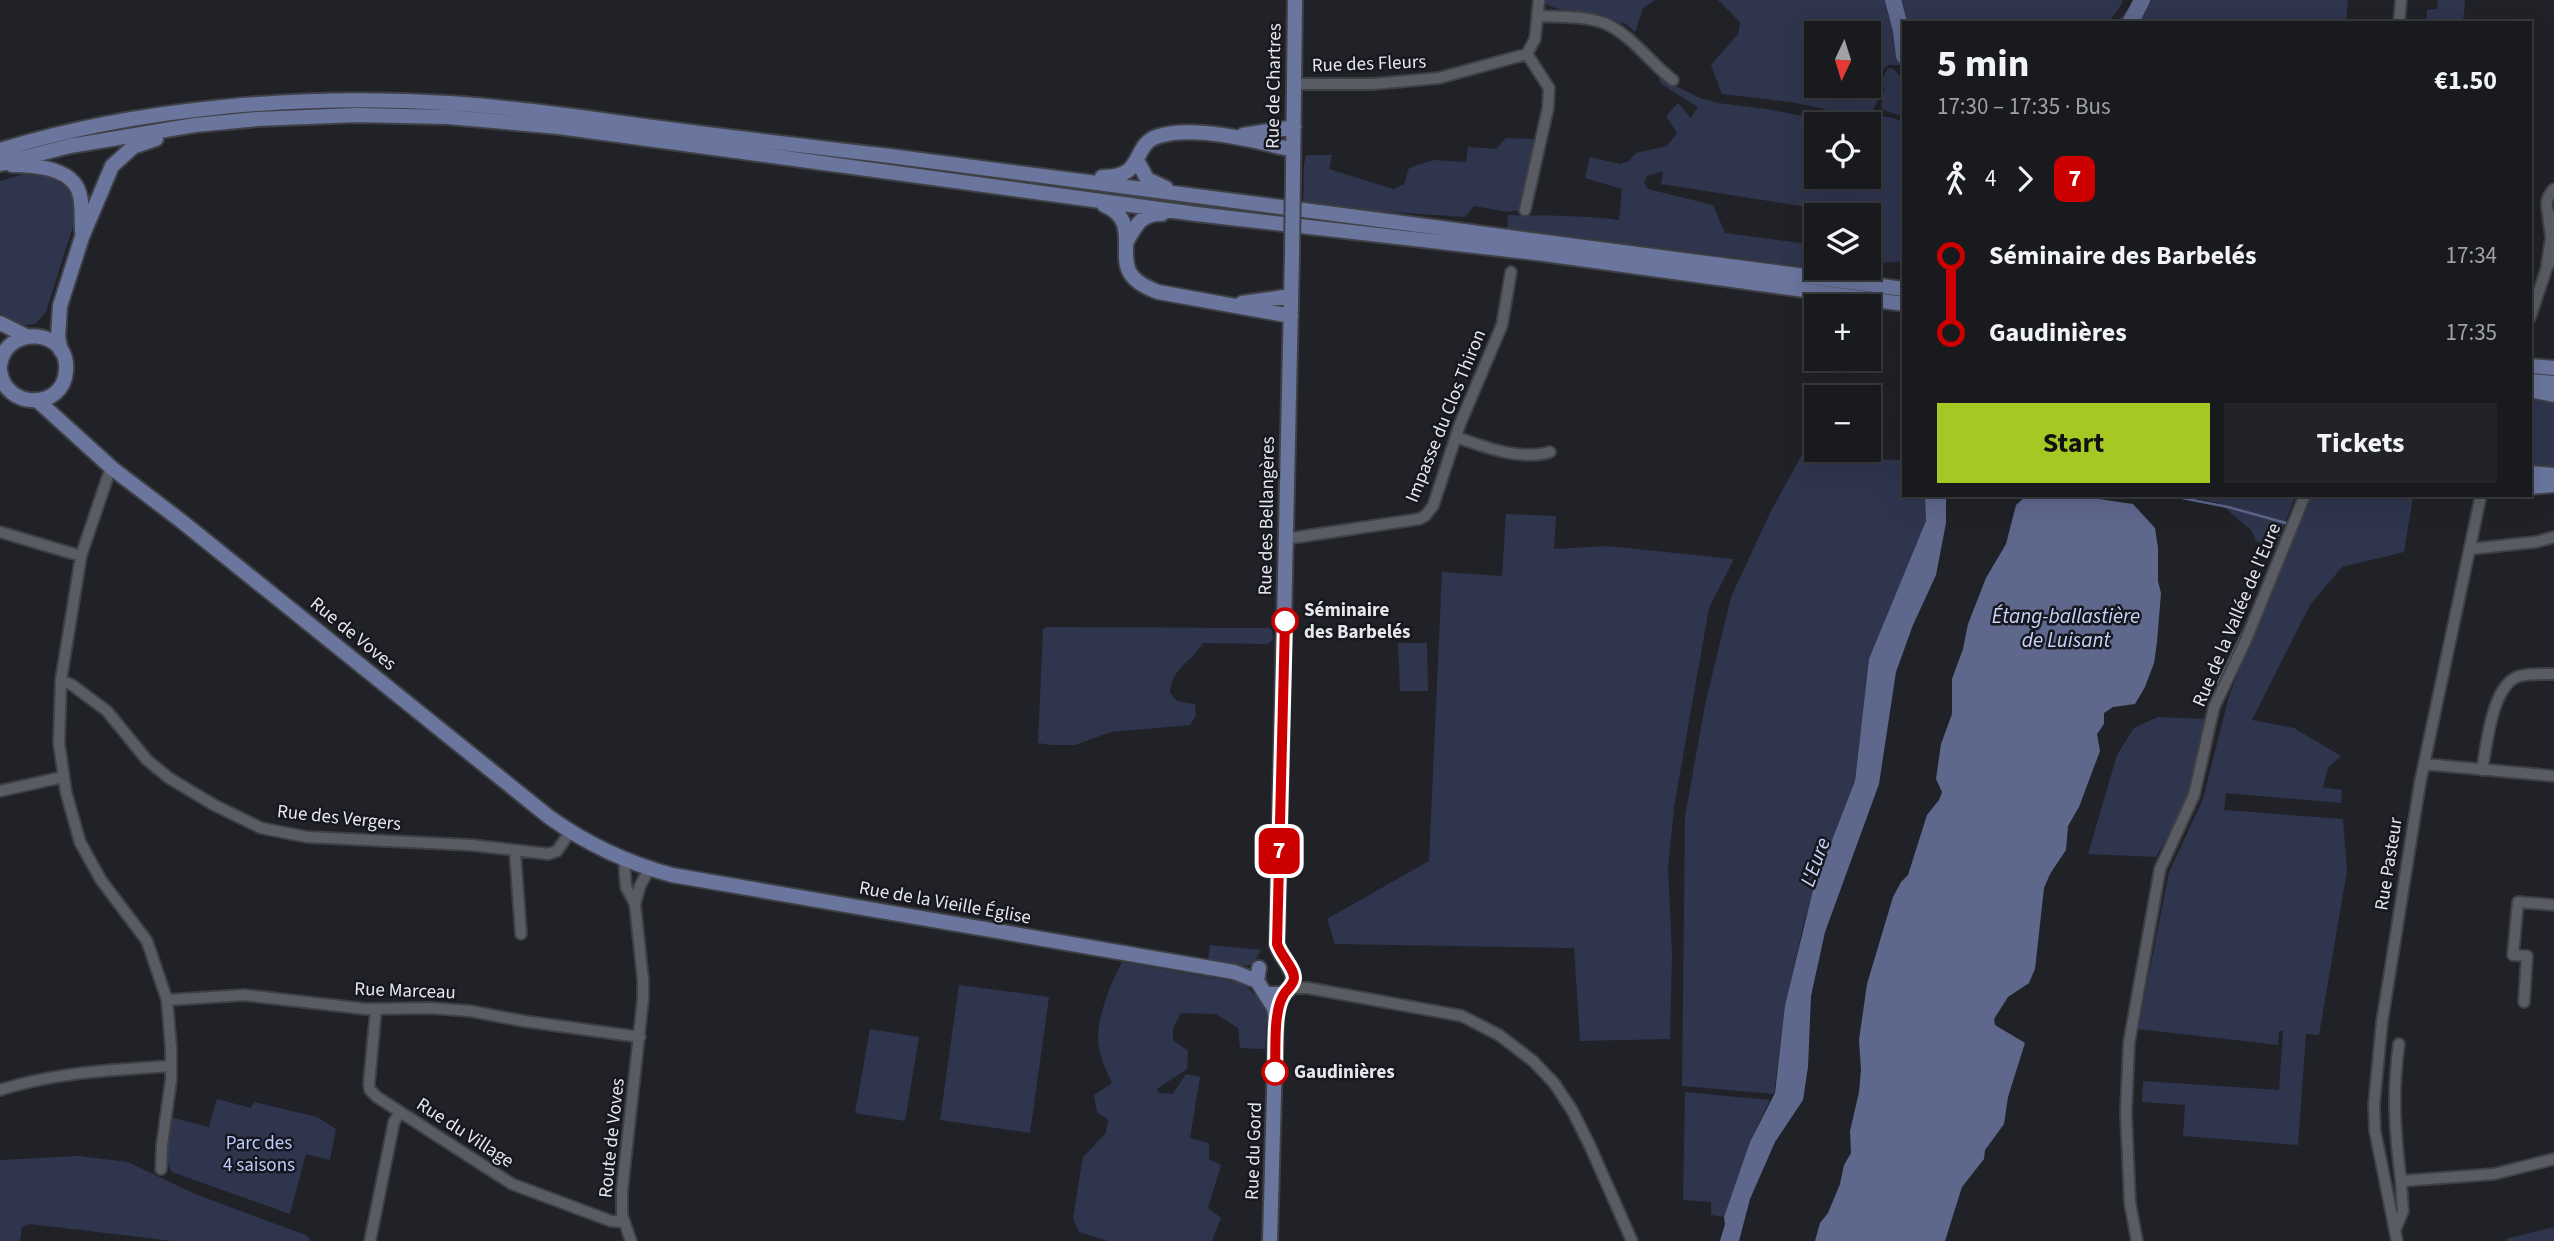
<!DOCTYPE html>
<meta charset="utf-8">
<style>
body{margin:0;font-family:"Source Sans 3",sans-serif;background:#212327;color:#f1f3f6;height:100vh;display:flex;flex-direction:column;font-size:26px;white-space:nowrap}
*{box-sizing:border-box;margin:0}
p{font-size:23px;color:#9fa1a4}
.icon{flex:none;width:38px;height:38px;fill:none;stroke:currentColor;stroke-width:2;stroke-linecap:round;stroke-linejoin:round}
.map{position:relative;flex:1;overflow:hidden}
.panel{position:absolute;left:1902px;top:21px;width:630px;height:476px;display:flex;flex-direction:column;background:#181a1e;border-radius:0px;box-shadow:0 7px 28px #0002,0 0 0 2px #36383c}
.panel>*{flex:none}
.badge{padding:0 14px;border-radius:10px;font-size:24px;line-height:46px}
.needle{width:46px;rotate:184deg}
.controls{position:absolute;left:1804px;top:21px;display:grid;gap:14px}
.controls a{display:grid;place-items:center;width:77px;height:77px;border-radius:0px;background:#181a1e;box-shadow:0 7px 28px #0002,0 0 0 2px #36383c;font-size:35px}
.map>.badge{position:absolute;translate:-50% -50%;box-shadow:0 0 0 4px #fff}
.legs{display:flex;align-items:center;gap:10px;height:77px;padding:0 35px;font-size:23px}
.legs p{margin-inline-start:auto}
.summary{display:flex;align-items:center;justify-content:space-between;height:119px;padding:0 35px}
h1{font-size:38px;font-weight:700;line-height:52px}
.cta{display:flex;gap:14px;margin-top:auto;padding:14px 35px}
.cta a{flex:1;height:80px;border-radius:0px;background:#a5c824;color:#111;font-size:28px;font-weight:700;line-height:80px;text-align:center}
.cta a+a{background:#212327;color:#f1f3f6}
ul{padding:0 35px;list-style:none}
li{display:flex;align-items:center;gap:24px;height:77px;font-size:26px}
li i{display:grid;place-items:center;width:10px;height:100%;margin:0 9px;background:currentColor}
li i::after{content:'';width:18px;height:18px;margin:-9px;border:5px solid;border-radius:50%;background:#181a1e}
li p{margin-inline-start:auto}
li:first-child i{background:linear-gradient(#0000 50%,currentColor 0)}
li:last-child i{background:linear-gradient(currentColor 50%,#0000 0)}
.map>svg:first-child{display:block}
.green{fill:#2f354d;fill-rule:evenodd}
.water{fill:#5e688d}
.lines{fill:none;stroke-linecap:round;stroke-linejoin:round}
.stream{stroke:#5e688d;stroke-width:2.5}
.river{stroke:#5e688d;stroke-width:16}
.minor-casing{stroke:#3f4045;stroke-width:14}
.major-casing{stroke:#3f4045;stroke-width:18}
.minor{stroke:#5a5c64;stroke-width:10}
.major{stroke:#6b769e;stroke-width:14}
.major-bridge-casing{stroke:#3f4045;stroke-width:18;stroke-linecap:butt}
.major-bridge{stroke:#6b769e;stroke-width:14}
.line-1-casing{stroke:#fff;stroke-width:16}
.line-1{stroke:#c00;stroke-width:10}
.stop-1-dot{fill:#fff;stroke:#c00;stroke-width:3.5}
.labels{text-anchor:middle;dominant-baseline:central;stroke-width:5;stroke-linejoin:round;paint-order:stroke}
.street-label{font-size:19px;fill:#e5e7eb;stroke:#17181f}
.stop-label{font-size:19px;font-weight:bold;fill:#e5e7eb;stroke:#17181f;text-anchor:start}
.park-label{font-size:19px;fill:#bdcbfd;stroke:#17181f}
.water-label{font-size:21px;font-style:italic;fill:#c9d5fa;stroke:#17181f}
</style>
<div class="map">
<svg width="2554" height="1241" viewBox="0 0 2554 1241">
<rect width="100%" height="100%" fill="#202228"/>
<path class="green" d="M 1544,0 L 1655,0 L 1643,8 L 1635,32 L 1623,22 L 1623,24 L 1603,15 L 1558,9 L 1543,3 Z
M 1718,0 L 1891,0 L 1902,65 L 1889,65 L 1881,71 C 1879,92 1881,107 1862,121 L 1824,109 L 1791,102 L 1722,94 L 1711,65 L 1738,34 L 1740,22 ZM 1816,33 L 1869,33 L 1869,86 L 1816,86 Z
M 1897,0 L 2121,0 L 2123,2 L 2110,21 L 2106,23 L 1904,23 L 1904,30 Z
M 2133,0 L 2348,0 L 2346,23 L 2116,23 L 2130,7 Z
M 2438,0 L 2465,0 L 2463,23 L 2427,23 L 2427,10 L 2437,9 Z
M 1888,68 L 1894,69 L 1904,81 L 1904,117 L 1883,110 L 1881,107 L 1884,90 L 1882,79 Z
M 1659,78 L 1700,98 L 1718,103 L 1766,109 L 1845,124 L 1816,124 L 1816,177 L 1869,177 L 1869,124 L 1867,124 C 1877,114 1892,115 1904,123 L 1904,261 L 1869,264 L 1869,215 L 1840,215 L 1836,208 L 1837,204 L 1834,203 L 1833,211 L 1661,184 L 1663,171 L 1647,176 L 1644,183 L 1648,189 L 1713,205 L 1725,233 L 1816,245 L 1816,268 L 1507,228 L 1508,215 C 1545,216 1582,215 1619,220 L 1622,189 L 1585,178 L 1590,157 L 1620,164 L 1629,161 L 1636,153 L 1667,146 L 1677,133 L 1666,116 L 1678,103 L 1691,118 L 1698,107 L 1661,84 Z
M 1506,138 L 1535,139 L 1519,210 L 1508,212 L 1474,206 L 1465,217 L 1302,206 C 1306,189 1301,173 1306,155 L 1332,155 L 1329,169 L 1393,189 L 1404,184 L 1409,168 L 1433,160 L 1466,162 L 1468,147 L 1496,149 Z
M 24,174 L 51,177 L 71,191 L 75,220 L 46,312 L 35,324 L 16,326 L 0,313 L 0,181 Z
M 2531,397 L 2554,401 L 2554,466 L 2548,469 L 2531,464 Z
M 1803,453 L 1823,458 L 1904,460 L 1904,495 L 1925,495 L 1926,521 L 1906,582 L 1869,659 L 1855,781 L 1814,886 L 1803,927 L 1785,1005 L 1774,1094 L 1682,1086 L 1685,817 L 1705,705 L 1731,597 L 1771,511 Z
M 2179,495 L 2296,495 L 2275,548 L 2256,541 L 2251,530 L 2219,503 Z
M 2310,495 L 2413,497 L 2404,552 L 2342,567 L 2310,605 L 2252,720 L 2294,728 L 2341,756 L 2328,768 L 2323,787 L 2342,790 L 2341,803 L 2226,793 L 2224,810 L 2343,819 L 2347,871 L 2319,1035 L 2306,1034 L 2298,1145 L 2183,1136 L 2185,1105 L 2142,1102 L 2143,1081 L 2279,1090 L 2283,1031 L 2279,1031 L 2278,1045 L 2138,1029 L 2169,872 L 2203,799 L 2229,696 Z
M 1506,514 L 1556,516 L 1554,549 L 1607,546 L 1734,559 L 1709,608 L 1674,807 L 1668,868 L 1672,952 L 1670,1039 L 1580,1041 L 1574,948 L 1335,944 L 1327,919 L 1429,861 L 1442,572 L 1502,576 Z
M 1046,627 L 1269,628 L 1272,630 L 1273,640 L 1267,644 L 1203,643 C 1192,662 1171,668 1170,693 L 1177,701 L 1195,704 L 1196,715 L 1190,725 L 1111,732 L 1075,745 L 1052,745 L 1038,743 L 1043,629 Z
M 1398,643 L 1427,643 L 1428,691 L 1400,691 Z
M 2158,717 L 2207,719 L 2190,795 L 2156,857 L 2088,854 L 2117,755 L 2134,728 Z
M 1210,945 L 1261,950 L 1253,965 L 1236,966 L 1208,961 Z
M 1122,962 L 1243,983 L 1268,1008 L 1265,1049 L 1240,1048 L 1238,1028 L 1216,1014 L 1181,1013 L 1173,1028 L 1173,1040 L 1188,1051 L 1187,1069 L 1157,1089 L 1159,1093 L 1173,1094 L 1186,1074 L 1200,1077 L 1190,1138 L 1209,1143 L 1209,1159 L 1221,1165 L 1208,1208 L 1221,1218 L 1212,1241 L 1108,1241 L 1079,1232 L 1073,1218 L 1083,1157 L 1106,1133 L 1108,1120 L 1097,1112 L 1094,1095 L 1112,1083 C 1106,1070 1097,1050 1098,1036 C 1099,1013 1111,982 1122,962 Z
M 959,985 L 1049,997 L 1030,1133 L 940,1120 Z
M 870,1029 L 919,1037 L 905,1121 L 855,1113 Z
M 1685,1092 L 1770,1100 L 1750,1142 L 1724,1217 L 1711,1215 L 1711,1202 L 1683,1200 Z
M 217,1099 L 251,1108 L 254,1102 L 317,1117 L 336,1129 L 330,1160 L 306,1154 L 290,1214 L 172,1172 C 162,1156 167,1134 170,1117 L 209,1127 Z
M 79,1156 L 128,1162 L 195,1194 L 308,1236 L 310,1241 L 173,1241 L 30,1224 L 22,1227 L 20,1241 L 0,1241 L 0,1160 Z
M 2554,1227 L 2554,1241 L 2507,1241 L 2506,1239 Z"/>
<path class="water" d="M 1925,495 L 1946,495 L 1946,523 L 1936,575 L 1913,625 L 1896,672 L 1879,784 L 1825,932 L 1811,996 L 1808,1067 L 1803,1100 L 1775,1142 L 1750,1199 L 1739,1241 L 1720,1241 L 1725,1224 L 1724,1217 L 1750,1142 L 1775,1093 L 1785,1005 L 1814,886 L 1855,781 L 1869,659 L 1926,521 Z
M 2027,495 L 2072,495 L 2133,504 L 2155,528 L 2158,548 L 2158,581 L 2161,593 L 2157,642 L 2154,663 L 2145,687 L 2135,704 L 2113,707 L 2104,713 L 2104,724 L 2097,734 L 2100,751 L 2079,807 L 2068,826 L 2066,850 L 2050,874 L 2044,888 L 2035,969 L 2029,983 L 2008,997 L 1994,1019 L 1995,1025 L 2025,1043 L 2008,1097 L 2004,1124 L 1985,1150 L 1984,1159 L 1962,1187 L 1945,1241 L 1815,1241 L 1820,1223 L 1828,1213 L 1840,1184 L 1844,1165 L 1851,1153 L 1850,1131 L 1859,1092 L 1861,1070 L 1859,1040 L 1867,984 L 1893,897 L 1901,882 L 1908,875 L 1927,815 L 1939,800 L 1942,792 L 1936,779 L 1941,744 L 1952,714 L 1952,679 L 1963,649 L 1968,624 L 1986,578 L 2006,544 L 2016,505 Z"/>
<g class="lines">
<path class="stream" d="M 2167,495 L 2228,507 L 2286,523 L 2287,526
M 2218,683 L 2247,623"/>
<path class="river" d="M 1893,0 L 1901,30 L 1904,56
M 2130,23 L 2142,0"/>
<g class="minor-casing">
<path id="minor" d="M 1538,16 C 1559,17 1585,16 1604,23 C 1631,34 1650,63 1673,80
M 2399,23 L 2401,0
M 1294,84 L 1373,84 L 1439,78 L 1527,54
M 1525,210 L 1548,108 L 1549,88 L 1527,54 L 1535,39 L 1539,0
M 2553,220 C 2544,210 2545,198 2554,189
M 2547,264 L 2551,238 L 2548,214
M 2530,318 L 2547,267 L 2554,256
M 1456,437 C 1484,447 1521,461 1550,452
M 113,469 L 109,473 L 81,556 L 61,680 L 59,743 L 66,792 L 80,842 L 101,880 L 147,941 L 167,1000 L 171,1048 L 171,1080 L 162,1145 L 161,1169
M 0,532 L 81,556
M 1285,539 L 1419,519 L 1425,516 L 1433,506 L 1460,424 L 1502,325 L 1511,272
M 2470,549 L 2536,542 L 2554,537
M 61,680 L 72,685 L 107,711 L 147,760 L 169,778 L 214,805 L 261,828 L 307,837 L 471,845 L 548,854 L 557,851 L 570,832
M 2424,764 L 2554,776
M 2482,770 C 2487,744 2492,683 2520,676 C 2531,673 2543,674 2554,674
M 0,791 L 63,777
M 515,851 L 521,934
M 624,860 L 626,887 L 635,904
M 1290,988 L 1308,988 L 1462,1016 L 1499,1035 L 1533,1061 L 1554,1083 L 1572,1110 L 1590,1146 L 1632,1241
M 167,1000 L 244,995 L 366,1009 L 430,1008 L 470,1011 L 523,1021 L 640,1037
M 2524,1002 L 2527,956 L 2513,955 L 2518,902 L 2554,905
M 376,1009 L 369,1084 L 370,1090 L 377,1097 L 512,1184 L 611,1221 L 624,1222
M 2399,1044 C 2392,1093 2395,1133 2401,1181
M 0,1090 C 56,1072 113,1070 171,1066
M 2395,1230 L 2403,1211 L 2401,1181 L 2494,1174 L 2554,1159
M 370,1241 L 394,1122 L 400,1112
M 631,1241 L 622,1215 L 622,1191 L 643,999 L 643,980 L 635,904 L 640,886 L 649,869
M 2137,1241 L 2130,1203 L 2126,1113 L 2129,1043 L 2160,869 L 2194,795 L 2214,707 L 2245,642 L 2305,495
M 2397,1241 L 2375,1131 L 2374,1105 L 2382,1022 L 2420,783 L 2481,495"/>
</g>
<g class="major-casing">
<path id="major" d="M 1243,135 L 1294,127
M 0,150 C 139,107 304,94 449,103 C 520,108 590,118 660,128 C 736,138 813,147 890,156 C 1228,198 1566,246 1904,289
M 1137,160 L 1147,179 L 1166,188
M 0,164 L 70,146 L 195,125 L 257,119 L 356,115 L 448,117 L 559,127 L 1196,214 L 1544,254 L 1904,304
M 12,165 C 31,165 61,167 74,183 C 84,194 81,217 82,231
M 1293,172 L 1295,0
M 1102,177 C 1147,178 1130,144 1159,136 C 1196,125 1256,141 1293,150
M 1104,205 C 1140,220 1118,252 1130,273 C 1136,283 1148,288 1158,292 L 1291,316
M 1127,241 C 1136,225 1142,213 1162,214
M 1242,303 L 1291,296
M 0,323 L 26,336
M 61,351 L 58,337 L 60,306 L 82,237 L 104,185 L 112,166 L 133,147 L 156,139
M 0,365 C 6,324 70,328 66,371 C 63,411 5,409 0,371
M 2530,366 L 2554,368
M 2530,381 L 2554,383
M 2530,390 L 2554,395
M 38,401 L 113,469 L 180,520 L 549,817 C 587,844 627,863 672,875 L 1234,972 L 1257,981
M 2530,473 L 2554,475
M 2530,487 L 2554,485
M 1259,968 L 1257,981 L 1274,1008 L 1276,1020 L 1270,1241
M 1266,994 L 1283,994 C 1306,978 1283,963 1277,945 L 1292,256"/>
</g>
<use href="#minor" class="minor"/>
<use href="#major" class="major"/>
<g class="major-bridge-casing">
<path id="major-bridge" d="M 1292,256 L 1293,172"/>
</g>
<use href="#major-bridge" class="major-bridge"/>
</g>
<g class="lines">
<g class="line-1-casing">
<path id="line-1" d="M 1275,1072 C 1276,1052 1273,1013 1283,996 C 1286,989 1293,987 1294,978 C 1294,968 1281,956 1277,944 L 1285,621"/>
</g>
<use href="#line-1" class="line-1"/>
</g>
<g class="stop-1-dot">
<circle cx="1285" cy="621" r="12"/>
<circle cx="1275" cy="1072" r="12"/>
</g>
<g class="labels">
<g class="street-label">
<text transform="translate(1369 64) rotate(-2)">Rue des Fleurs</text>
<text transform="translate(1274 86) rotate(-89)">Rue de Chartres</text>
<text transform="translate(1446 416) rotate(-68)">Impasse du Clos Thiron</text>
<text transform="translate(1267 516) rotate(-89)">Rue des Bellangères</text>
<text transform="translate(2237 615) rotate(-67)">Rue de la Vallée de l'Eure</text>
<text transform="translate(353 634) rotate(39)">Rue de Voves</text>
<text transform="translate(339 818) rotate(6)">Rue des Vergers</text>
<text transform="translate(2389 864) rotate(-81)">Rue Pasteur</text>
<text transform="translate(945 903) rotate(10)">Rue de la Vieille Église</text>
<text transform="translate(405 991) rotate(2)">Rue Marceau</text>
<text transform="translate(465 1133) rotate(33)">Rue du Village</text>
<text transform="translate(612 1138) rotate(-84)">Route de Voves</text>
<text transform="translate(1254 1151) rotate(-88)">Rue du Gord</text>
</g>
<g class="stop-label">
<text x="1304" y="610">Séminaire<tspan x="1304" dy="22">des Barbelés</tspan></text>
<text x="1294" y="1072">Gaudinières</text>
</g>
<g class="park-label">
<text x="259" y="1143">Parc des<tspan x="259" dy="22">4 saisons</tspan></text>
</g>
<g class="water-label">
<text x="2066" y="616">Étang-ballastière<tspan x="2066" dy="24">de Luisant</tspan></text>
<text transform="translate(1815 862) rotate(-70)">L'Eure</text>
</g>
</g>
</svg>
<div class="controls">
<a><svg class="needle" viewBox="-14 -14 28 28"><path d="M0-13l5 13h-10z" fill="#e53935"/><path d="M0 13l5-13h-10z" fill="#9fa1a4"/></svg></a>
<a><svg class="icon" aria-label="locate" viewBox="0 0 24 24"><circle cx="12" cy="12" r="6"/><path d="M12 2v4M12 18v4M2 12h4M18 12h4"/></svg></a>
<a><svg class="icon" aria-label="layers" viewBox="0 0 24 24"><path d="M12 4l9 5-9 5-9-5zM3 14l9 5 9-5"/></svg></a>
<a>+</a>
<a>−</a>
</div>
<b class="badge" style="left:1279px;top:851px;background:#c00;color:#fff">7</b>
<section class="panel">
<div class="summary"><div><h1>5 min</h1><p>17:30 – 17:35 · Bus</p></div><b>€1.50</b></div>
<div class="legs"><svg class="icon" aria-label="walk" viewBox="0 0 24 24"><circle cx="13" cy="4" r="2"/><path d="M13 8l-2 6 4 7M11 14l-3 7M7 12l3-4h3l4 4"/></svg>4<svg class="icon" aria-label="forward" viewBox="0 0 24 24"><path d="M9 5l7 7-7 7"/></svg><b class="badge" style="background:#c00;color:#fff">7</b></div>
<ul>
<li><i style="color:#c00"></i><b>Séminaire des Barbelés</b><p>17:34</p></li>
<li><i style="color:#c00"></i><b>Gaudinières</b><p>17:35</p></li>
</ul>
<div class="cta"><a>Start</a><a>Tickets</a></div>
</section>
</div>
